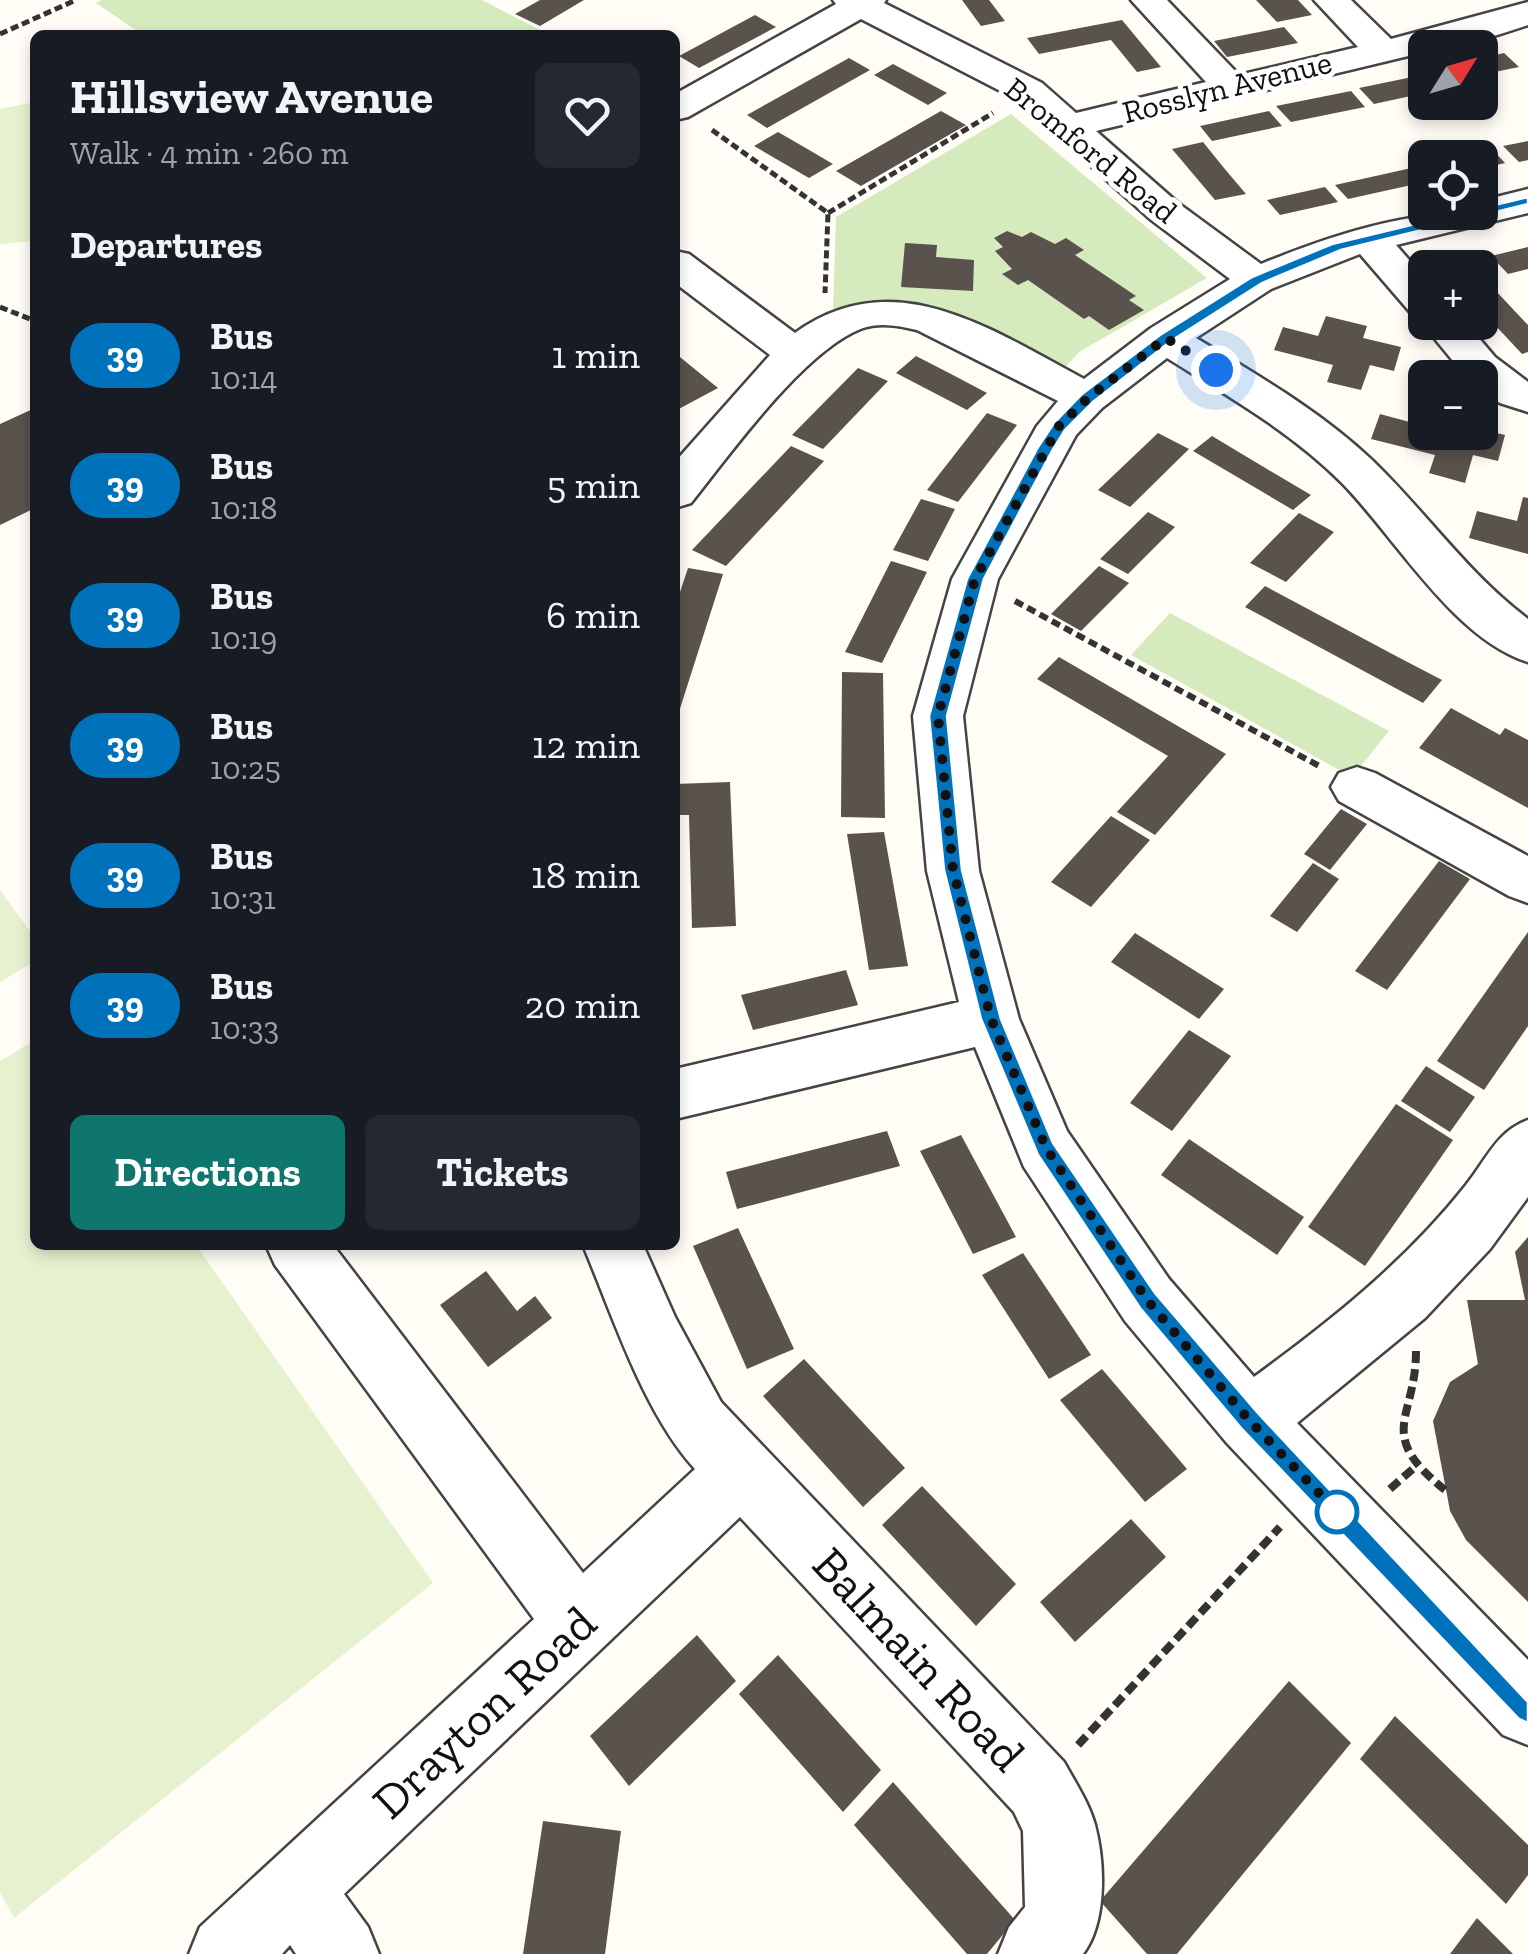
<!DOCTYPE html>
<meta charset="utf-8">
<style>
body{margin:0;font-family:"Zilla Slab",serif;background:#242831;color:#f1f3f6;height:100vh;display:flex;flex-direction:column;font-size:38px;white-space:nowrap}
*{box-sizing:border-box;margin:0}
p{font-size:32px;color:#9ea1a6}
.icon{flex:none;width:55px;height:55px;fill:none;stroke:currentColor;stroke-width:2;stroke-linecap:round;stroke-linejoin:round}
.map{position:relative;flex:1;overflow:hidden}
.details{position:absolute;left:30px;top:30px;width:650px;height:1220px;display:flex;flex-direction:column;background:#171b24;border-radius:15px;box-shadow:0 5px 15px #0003}
.details>*{flex:none}
.badge{padding:0 20px;border-radius:32px;font-size:35px;line-height:65px}
.needle{width:65px;rotate:53deg}
.controls{position:absolute;left:1408px;top:30px;display:grid;gap:20px}
.controls a{display:grid;place-items:center;width:90px;height:90px;border-radius:15px;background:#171b24;box-shadow:0 5px 15px #0003;font-size:50px}
.you{position:absolute;width:50px;height:50px;margin:-25px;border:8px solid #fff;border-radius:50%;background:#1a73e8;box-shadow:0 0 0 15px #1a73e833}
.map>.badge{position:absolute;translate:-50% -50%;box-shadow:0 0 0 5px #fff}
h2{padding:0 40px;font-size:38px;line-height:90px}
.round{display:grid;place-items:center;flex:none;width:105px;height:105px;border-radius:15px;background:#242831}
.headline{display:flex;align-items:center;justify-content:space-between;height:170px;padding:0 40px}
h1{font-size:48px;font-weight:700;line-height:75px}
.cta{display:flex;gap:20px;margin-top:auto;padding:20px 40px}
.cta a{flex:1;height:115px;border-radius:15px;background:#0f766e;color:#fff;font-size:40px;font-weight:700;line-height:115px;text-align:center}
.cta a+a{background:#242831;color:#f1f3f6}
ul{padding:0;list-style:none}
li{display:flex;align-items:center;gap:30px;height:130px;padding:0 40px}
li div{flex:1}
li b{display:block;font-size:38px}
li em{font-style:normal}
li .badge{min-width:110px;font-weight:700;text-align:center}
.map>svg:first-child{display:block}
.green{fill:#d5ebbd}
.pitch{fill:#e6f2cf}
.building{fill:#5a524d}
.lines{fill:none;stroke-linecap:round;stroke-linejoin:round}
.minor-casing{stroke:#444;stroke-width:5}
.path-far2{stroke:#333;stroke-width:5;stroke-dasharray:8 4;stroke-linecap:butt}
.path-far1{stroke:#333;stroke-width:6;stroke-dasharray:9 5;stroke-linecap:butt}
.path{stroke:#333;stroke-width:8;stroke-dasharray:12 6;stroke-linecap:butt}
.minor{fill:#fff;fill-rule:evenodd}
.line{fill:#0072bc;stroke:#fff;stroke-width:2.5}
.walk{stroke:#111;stroke-width:10;stroke-dasharray:0 18}
.stop-dot{fill:#fff;stroke:#0072bc;stroke-width:5}
.labels{text-anchor:middle;dominant-baseline:central;stroke-width:10;stroke-linejoin:round;paint-order:stroke}
.far-street-label{font-size:32px;fill:#111;stroke:#fff}
.near-street-label{font-size:48px;fill:#111;stroke:#fff}
</style>
<div class="map">
<svg width="1528" height="1954" viewBox="0 0 1528 1954">
<rect width="100%" height="100%" fill="#fffdf5"/>
<path class="green" d="M 102,0 L 482,0 L 550,35 L 143,35 L 96,3 Z
M 1011,114 L 1207,278 L 1079,352 L 1059,374 L 878,303 L 833,312 L 836,217 Z
M 1170,613 L 1389,731 L 1352,777 L 1131,655 Z"/>
<path class="pitch" d="M 35,102 L 35,241 L 0,244 L 0,109 Z
M 0,890 L 35,938 L 35,961 L 0,982 Z
M 35,1040 L 35,1245 L 196,1245 L 433,1583 L 14,1918 L 0,1892 L 0,1061 Z"/>
<path class="building" d="M 540,0 L 584,0 L 540,26 L 515,14 Z
M 962,0 L 989,0 L 1005,21 L 981,26 Z
M 1256,0 L 1298,0 L 1312,15 L 1277,22 Z
M 755,15 L 776,27 L 699,68 L 679,56 Z
M 1122,20 L 1161,67 L 1137,72 L 1111,40 L 1039,54 L 1027,38 Z
M 1284,27 L 1298,43 L 1227,57 L 1214,41 Z
M 1504,53 L 1519,67 L 1480,75 L 1480,59 Z
M 849,58 L 870,70 L 767,128 L 747,115 Z
M 893,64 L 921,79 L 947,93 L 928,105 L 874,75 Z
M 1422,75 L 1425,93 L 1406,97 L 1374,104 L 1359,88 Z
M 1351,91 L 1365,107 L 1291,122 L 1276,106 Z
M 941,111 L 966,125 L 861,186 L 836,171 Z
M 1269,111 L 1282,126 L 1212,141 L 1200,126 Z
M 778,132 L 804,147 L 833,164 L 809,178 L 754,146 Z
M 1528,141 L 1528,160 L 1519,162 L 1503,146 Z
M 1203,142 L 1224,168 L 1246,194 L 1215,200 L 1172,149 Z
M 1492,149 L 1505,163 L 1480,169 L 1480,158 L 1461,158 Z
M 1416,167 L 1425,176 L 1425,182 L 1348,199 L 1335,185 Z
M 1325,187 L 1338,202 L 1280,215 L 1267,200 Z
M 1007,231 L 1022,237 L 1031,232 L 1055,244 L 1066,238 L 1084,250 L 1075,255 L 1136,296 L 1129,300 L 1144,310 L 1109,330 L 1089,316 L 1084,319 L 1028,280 L 1018,285 L 1002,274 L 1012,269 L 995,251 L 1003,247 L 994,238 Z
M 905,243 L 937,245 L 936,257 L 974,260 L 973,291 L 901,287 Z
M 1528,247 L 1528,269 L 1508,274 L 1491,256 Z
M 1495,290 L 1528,325 L 1528,352 L 1522,354 L 1480,309 L 1480,293 Z
M 1326,316 L 1367,326 L 1363,338 L 1401,347 L 1394,371 L 1370,365 L 1361,390 L 1327,382 L 1333,365 L 1274,350 L 1283,327 L 1318,336 Z
M 675,353 L 718,388 L 675,411 Z
M 916,356 L 951,374 L 987,393 L 967,410 L 896,373 Z
M 858,368 L 888,381 L 823,449 L 792,435 Z
M 1425,402 L 1425,432 L 1480,432 L 1480,429 L 1505,435 L 1498,461 L 1473,455 L 1465,483 L 1429,473 L 1435,455 L 1371,439 L 1380,414 L 1417,424 Z
M 35,408 L 35,508 L 0,525 L 0,424 Z
M 987,413 L 1017,425 L 958,502 L 927,490 Z
M 1158,433 L 1189,449 L 1130,507 L 1098,490 Z
M 1212,436 L 1262,466 L 1311,495 L 1293,510 L 1193,451 Z
M 791,446 L 824,461 L 726,566 L 692,550 Z
M 1523,497 L 1528,498 L 1528,554 L 1469,538 L 1477,511 L 1517,521 Z
M 921,499 L 955,509 L 928,561 L 893,550 Z
M 1148,512 L 1175,527 L 1128,574 L 1100,559 Z
M 1299,513 L 1334,532 L 1286,582 L 1250,563 Z
M 891,561 L 927,572 L 882,663 L 845,652 Z
M 1099,566 L 1129,583 L 1081,631 L 1051,614 Z
M 688,568 L 723,574 L 676,721 L 675,607 Z
M 1265,586 L 1396,656 L 1442,680 L 1423,703 L 1245,607 Z
M 1059,657 L 1226,754 L 1155,835 L 1117,812 L 1168,756 L 1037,679 Z
M 842,672 L 883,673 L 885,818 L 841,817 Z
M 1451,708 L 1500,735 L 1505,728 L 1528,740 L 1528,808 L 1419,748 Z
M 730,782 L 736,926 L 692,928 L 689,815 L 675,815 L 675,784 Z
M 1341,809 L 1367,824 L 1330,870 L 1304,854 Z
M 1111,816 L 1150,840 L 1091,907 L 1051,882 Z
M 884,832 L 908,966 L 869,970 L 847,834 Z
M 1439,861 L 1470,879 L 1387,990 L 1355,971 Z
M 1313,863 L 1339,879 L 1297,932 L 1270,916 Z
M 1528,932 L 1528,1026 L 1484,1090 L 1437,1061 Z
M 1135,933 L 1224,989 L 1199,1019 L 1111,962 Z
M 846,970 L 858,1005 L 753,1030 L 741,995 Z
M 1189,1030 L 1231,1056 L 1172,1131 L 1130,1103 Z
M 1426,1066 L 1475,1097 L 1450,1132 L 1401,1101 Z
M 1396,1104 L 1453,1140 L 1365,1266 L 1308,1227 Z
M 887,1131 L 900,1166 L 737,1209 L 726,1172 Z
M 961,1135 L 1016,1237 L 973,1254 L 920,1151 Z
M 1189,1139 L 1304,1217 L 1277,1255 L 1161,1175 Z
M 738,1228 L 794,1349 L 747,1369 L 693,1246 Z
M 1528,1237 L 1528,1602 L 1466,1540 L 1450,1511 L 1433,1421 L 1450,1382 L 1478,1364 L 1467,1300 L 1525,1300 L 1515,1252 Z
M 1023,1253 L 1091,1355 L 1049,1379 L 982,1275 Z
M 486,1271 L 517,1311 L 535,1296 L 552,1318 L 488,1367 L 440,1305 Z
M 804,1359 L 905,1468 L 863,1507 L 763,1396 Z
M 1102,1369 L 1187,1469 L 1145,1502 L 1060,1400 Z
M 922,1486 L 1016,1584 L 976,1626 L 882,1525 Z
M 1131,1519 L 1166,1557 L 1075,1642 L 1040,1602 Z
M 697,1635 L 736,1681 L 629,1786 L 590,1736 Z
M 778,1655 L 881,1770 L 843,1812 L 739,1694 Z
M 1289,1681 L 1351,1743 L 1177,1954 L 1147,1954 L 1100,1901 Z
M 1395,1716 L 1528,1845 L 1528,1875 L 1506,1904 L 1360,1759 Z
M 893,1782 L 1015,1920 L 987,1954 L 967,1954 L 854,1825 Z
M 543,1821 L 621,1831 L 605,1954 L 523,1954 Z
M 1477,1918 L 1513,1954 L 1450,1954 Z"/>
<g class="lines">
<g class="minor-casing">
<path id="minor" d="M 833,0 L 886,0 L 884,3 L 1042,83 L 1076,113 L 1206,82 L 1131,0 L 1167,0 L 1239,75 L 1358,47 L 1314,0 L 1351,0 L 1391,39 L 1528,2 L 1528,25 C 1495,36 1460,48 1425,48 L 1425,52 L 1096,131 L 1178,203 L 1261,264 C 1332,235 1403,212 1480,212 L 1480,201 L 1528,189 L 1528,213 L 1396,245 L 1425,278 L 1425,316 L 1410,312 L 1360,254 L 1271,289 L 1196,338 C 1257,375 1319,410 1372,460 C 1426,512 1468,574 1528,619 L 1528,662 C 1454,639 1395,537 1342,483 C 1291,432 1228,396 1167,358 L 1102,408 L 1076,435 L 998,579 L 963,716 L 979,871 L 1019,1019 L 1067,1131 L 1169,1279 L 1254,1377 C 1332,1320 1406,1261 1466,1185 C 1487,1159 1496,1132 1528,1120 L 1528,1197 L 1490,1249 L 1425,1318 L 1297,1423 L 1528,1660 L 1528,1745 L 1503,1735 L 1226,1442 L 1125,1321 L 1024,1167 L 975,1047 L 675,1119 L 675,1069 L 959,1002 L 927,871 L 913,716 L 952,579 L 1037,426 L 1058,401 L 917,330 C 900,326 880,322 863,328 C 804,350 731,453 691,503 L 675,508 L 675,462 L 770,355 L 675,283 L 675,251 L 689,254 L 795,333 C 894,261 992,330 1084,379 L 1151,328 L 1230,279 L 1150,219 L 1016,99 L 861,19 L 688,117 L 675,120 L 675,94 L 836,4 Z
M 1425,316 L 1425,322 L 1465,322 L 1495,357 L 1528,382 L 1528,412 L 1500,403 L 1480,390 L 1480,378 L 1467,378 L 1421,322 Z
M 1357,767 L 1375,773 L 1528,856 L 1528,903 L 1509,896 L 1339,801 L 1331,787 L 1339,773 Z
M 266,1245 L 333,1245 L 583,1573 L 695,1469 C 643,1412 613,1316 583,1245 L 643,1245 L 675,1317 L 721,1402 L 1064,1762 C 1075,1782 1089,1803 1095,1825 C 1105,1863 1107,1922 1083,1954 L 998,1954 L 1009,1927 L 1025,1907 L 1023,1831 L 1014,1812 L 740,1517 L 344,1894 L 368,1927 L 379,1954 L 296,1954 L 290,1945 L 282,1954 L 189,1954 L 200,1927 L 534,1619 L 275,1265 Z"/>
</g>
<path class="path-far2" d="M 0,34 L 76,0
M 712,130 L 828,213 L 825,293
M 828,213 L 993,113
M 0,307 L 35,321"/>
<path class="path-far1" d="M 1015,601 L 1321,767"/>
<path class="path" d="M 1416,1351 C 1416,1420 1374,1433 1445,1490
M 1390,1489 L 1415,1467
M 1078,1745 L 1280,1527"/>
<use href="#minor" class="minor"/>
</g>
<path class="line" d="M 1528,197 L 1528,204 L 1341,250 L 1262,283 L 1171,341 L 1093,402 L 1065,430 L 1052,451 L 984,579 L 947,716 L 962,870 L 1001,1019 L 1053,1143 L 1155,1293 L 1257,1412 L 1528,1702 L 1528,1723 L 1519,1719 L 1241,1428 L 1140,1308 L 1038,1155 L 981,1019 L 944,870 L 929,716 L 967,579 L 1038,447 L 1054,423 L 1082,394 L 1160,335 L 1252,277 L 1332,244 Z"/>
<g class="lines">
<path class="walk" d="M 1216,370 L 1166,338 L 1088,398 L 1059,426 L 975,579 L 938,716 L 953,870 L 991,1019 L 1046,1148 L 1147,1300 L 1249,1420 L 1337,1512"/>
</g>
<circle class="stop-dot" cx="1337" cy="1512" r="20"/>
<g class="labels">
<g class="far-street-label">
<text transform="translate(1227 87) rotate(-14)">Rosslyn Avenue</text>
<text transform="translate(1091 150) rotate(39)">Bromford Road</text>
</g>
<g class="near-street-label">
<text transform="translate(919 1659) rotate(47)">Balmain Road</text>
<text transform="translate(484 1712) rotate(-43)">Drayton Road</text>
</g>
</g>
</svg>
<div class="controls">
<a><svg class="needle" viewBox="-14 -14 28 28"><path d="M0-13l5 13h-10z" fill="#e53935"/><path d="M0 13l5-13h-10z" fill="#9ea1a6"/></svg></a>
<a><svg class="icon" aria-label="locate" viewBox="0 0 24 24"><circle cx="12" cy="12" r="6"/><path d="M12 2v4M12 18v4M2 12h4M18 12h4"/></svg></a>
<a>+</a>
<a>−</a>
</div>
<div class="you" style="left:1216px;top:370px"></div>
<section class="details">
<div class="headline"><div><h1>Hillsview Avenue</h1><p>Walk · 4 min · 260 m</p></div><a class="round"><svg class="icon" aria-label="heart" viewBox="0 0 24 24"><path d="M12 20l-8-8c-3-5 5-10 8-4 3-6 11-1 8 4z"/></svg></a></div>
<h2>Departures</h2>
<ul>
<li><span class="badge" style="background:#0072bc;color:#fff">39</span><div><b>Bus</b><p>10:14</p></div><em>1 min</em></li>
<li><span class="badge" style="background:#0072bc;color:#fff">39</span><div><b>Bus</b><p>10:18</p></div><em>5 min</em></li>
<li><span class="badge" style="background:#0072bc;color:#fff">39</span><div><b>Bus</b><p>10:19</p></div><em>6 min</em></li>
<li><span class="badge" style="background:#0072bc;color:#fff">39</span><div><b>Bus</b><p>10:25</p></div><em>12 min</em></li>
<li><span class="badge" style="background:#0072bc;color:#fff">39</span><div><b>Bus</b><p>10:31</p></div><em>18 min</em></li>
<li><span class="badge" style="background:#0072bc;color:#fff">39</span><div><b>Bus</b><p>10:33</p></div><em>20 min</em></li>
</ul>
<div class="cta"><a>Directions</a><a>Tickets</a></div>
</section>
</div>
